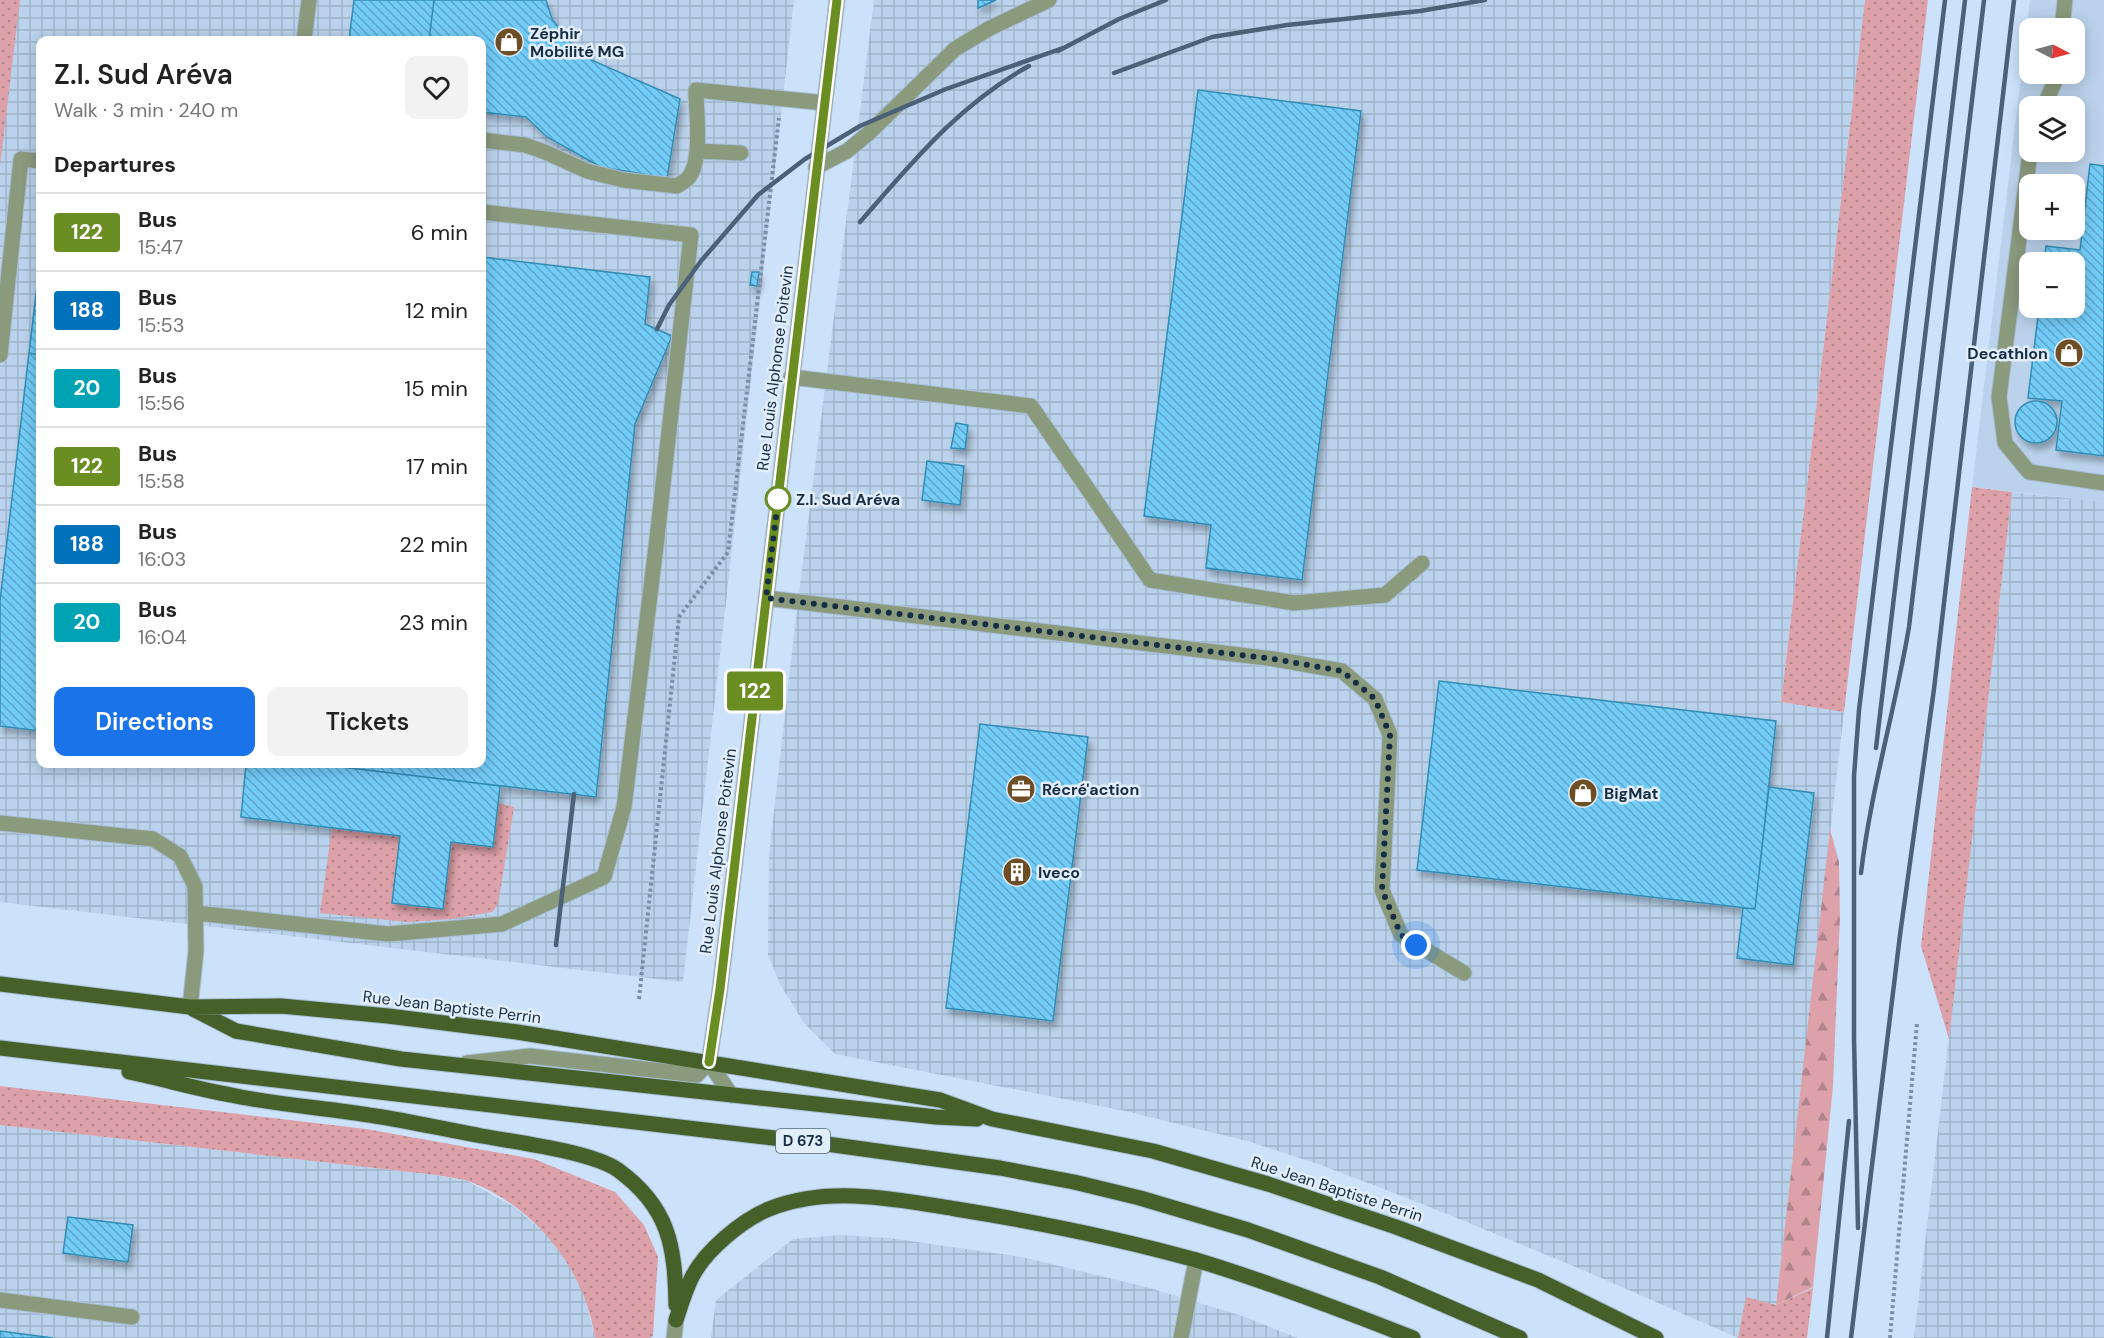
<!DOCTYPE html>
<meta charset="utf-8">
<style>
body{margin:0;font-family:"DM Sans",sans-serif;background:#f2f2f2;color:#222;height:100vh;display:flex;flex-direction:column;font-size:22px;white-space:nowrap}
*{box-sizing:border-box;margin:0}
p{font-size:20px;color:#767676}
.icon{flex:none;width:33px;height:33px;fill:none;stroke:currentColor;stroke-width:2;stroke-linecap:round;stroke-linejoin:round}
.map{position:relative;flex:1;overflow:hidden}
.drawer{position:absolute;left:36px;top:36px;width:450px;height:732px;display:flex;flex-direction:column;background:#fff;border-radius:12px;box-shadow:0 3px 15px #0003}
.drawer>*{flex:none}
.badge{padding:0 12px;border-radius:4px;font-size:21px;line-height:39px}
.needle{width:39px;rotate:96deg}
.fabs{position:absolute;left:2019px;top:18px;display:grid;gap:12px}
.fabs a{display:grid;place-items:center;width:66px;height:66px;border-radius:12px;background:#fff;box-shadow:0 3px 15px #0003;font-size:30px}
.you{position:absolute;width:30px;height:30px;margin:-15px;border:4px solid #fff;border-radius:50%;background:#1a73e8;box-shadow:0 0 0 9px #1a73e833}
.map>.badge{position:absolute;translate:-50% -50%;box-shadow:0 0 0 3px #fff}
h2{padding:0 18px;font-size:22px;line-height:54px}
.round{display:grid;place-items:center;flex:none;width:63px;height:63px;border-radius:12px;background:#f2f2f2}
.headline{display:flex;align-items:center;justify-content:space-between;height:102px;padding:0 18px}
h1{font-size:28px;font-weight:600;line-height:45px}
.primary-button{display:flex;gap:12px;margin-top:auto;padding:12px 18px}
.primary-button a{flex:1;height:69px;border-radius:12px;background:#1a73e8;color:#fff;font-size:24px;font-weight:600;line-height:69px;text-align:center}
.primary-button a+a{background:#f2f2f2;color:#222}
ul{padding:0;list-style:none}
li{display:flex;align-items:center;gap:18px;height:78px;padding:0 18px;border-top:2px solid #e0e0e0}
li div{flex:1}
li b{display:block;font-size:22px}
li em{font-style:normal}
li .badge{min-width:66px;font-weight:700;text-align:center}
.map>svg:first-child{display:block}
.built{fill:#bad2eb;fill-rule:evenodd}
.industrial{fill:url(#industrial-grid);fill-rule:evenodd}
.grass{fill:url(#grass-dots)}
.forest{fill:url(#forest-firs)}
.building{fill:url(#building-back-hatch);stroke:#338db4;stroke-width:1.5;filter:url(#shadow)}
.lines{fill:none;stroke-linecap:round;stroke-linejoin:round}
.minor-casing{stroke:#a8bed6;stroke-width:17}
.major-casing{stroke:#a8bed6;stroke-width:17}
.path{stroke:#798fa7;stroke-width:4;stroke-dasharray:3 3;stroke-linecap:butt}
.minor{stroke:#8a9a7d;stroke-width:15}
.major{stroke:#456029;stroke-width:15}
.rail{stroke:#4b6178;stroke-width:4.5}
.line-casing{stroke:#fff;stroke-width:14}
.line{stroke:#6b8e23;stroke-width:9}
.walk{stroke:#172d44;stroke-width:6;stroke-dasharray:0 10.8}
.stop-dot{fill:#fff;stroke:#6b8e23;stroke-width:3}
.labels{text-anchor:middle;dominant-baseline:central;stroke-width:5;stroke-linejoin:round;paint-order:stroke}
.shield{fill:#e3eefb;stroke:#54677b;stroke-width:1.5}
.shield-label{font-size:15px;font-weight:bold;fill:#172d44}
.poi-label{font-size:16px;font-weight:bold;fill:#172d44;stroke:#e3eefb;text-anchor:start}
.street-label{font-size:16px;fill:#172d44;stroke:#e3eefb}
.stop-label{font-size:16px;font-weight:bold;fill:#172d44;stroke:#e3eefb;text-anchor:start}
</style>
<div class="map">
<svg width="2104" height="1338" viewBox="0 0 2104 1338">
<defs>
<pattern id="industrial-grid" width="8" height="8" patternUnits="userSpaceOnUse" patternTransform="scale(1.5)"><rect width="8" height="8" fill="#bad2eb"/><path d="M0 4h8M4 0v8" fill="none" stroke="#9fb5cb"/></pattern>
<pattern id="grass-dots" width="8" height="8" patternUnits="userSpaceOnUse" patternTransform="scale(1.5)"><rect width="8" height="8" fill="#dda2a9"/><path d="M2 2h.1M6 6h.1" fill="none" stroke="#b2848b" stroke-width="1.8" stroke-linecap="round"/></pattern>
<pattern id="forest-firs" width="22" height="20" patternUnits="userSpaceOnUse" patternTransform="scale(1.5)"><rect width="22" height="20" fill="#dda2a9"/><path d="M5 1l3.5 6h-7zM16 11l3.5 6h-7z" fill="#b2848b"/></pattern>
<pattern id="building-back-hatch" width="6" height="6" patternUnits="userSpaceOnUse" patternTransform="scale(1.5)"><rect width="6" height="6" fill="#72ccf8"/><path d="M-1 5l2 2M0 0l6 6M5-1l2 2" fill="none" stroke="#5da6ca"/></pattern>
<filter id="shadow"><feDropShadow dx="3.5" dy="6" stdDeviation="3" flood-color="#0004"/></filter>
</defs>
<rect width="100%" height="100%" fill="#cce2fb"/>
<path class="built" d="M 2030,0 L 2104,0 L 2104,502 L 1972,487 ZM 2030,28 L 2074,28 L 2074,74 L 2030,74 ZM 2030,106 L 2074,106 L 2074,152 L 2030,152 ZM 2030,184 L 2074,184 L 2074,230 L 2030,230 ZM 2030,262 L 2074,262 L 2074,308 L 2030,308 Z"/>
<path class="industrial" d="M 0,0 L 794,0 L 683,982 L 0,902 ZM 40,40 L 482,40 L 482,764 L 40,764 Z
M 874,0 L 1865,0 L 1781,702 L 1844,712 L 1776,1305 L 1747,1298 L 1738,1338 L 1576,1267 L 1425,1205 L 1321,1165 L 1247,1141 L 1125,1111 L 835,1054 L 804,1023 L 780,984 L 768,955 L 769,855 L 796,617 Z
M 2012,492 L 2104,502 L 2104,1338 L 1914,1338 Z
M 0,1125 L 436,1175 L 467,1181 L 516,1208 L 546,1234 L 568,1263 L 584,1293 L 595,1338 L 0,1338 Z
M 840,1235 L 889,1238 L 1022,1257 L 1150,1288 L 1242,1316 L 1298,1338 L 711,1338 L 716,1300 L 793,1239 Z"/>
<path class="grass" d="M 0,0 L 20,0 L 0,166 Z
M 1865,0 L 1928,0 L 1844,712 L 1781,702 Z
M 1972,487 L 2012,492 L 1949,1039 L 1921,946 Z
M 498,803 L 514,807 L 498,904 L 492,912 L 451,919 L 408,922 L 320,913 L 332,828 L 400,836 L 392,903 L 442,909 L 451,842 L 492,847 Z
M 0,1086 L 366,1129 L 534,1159 L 615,1192 L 644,1225 L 658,1257 L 653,1336 L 650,1338 L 595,1338 C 585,1269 534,1205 468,1181 C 458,1178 446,1177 436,1175 L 0,1125 Z
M 1813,1288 L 1807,1338 L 1738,1338 L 1746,1297 L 1776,1305 Z"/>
<path class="forest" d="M 1830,829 L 1839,862 L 1840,916 L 1833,1086 L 1813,1287 L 1776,1305 Z"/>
<path class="building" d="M 354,0 L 434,0 L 429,40 L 349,40 Z
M 434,0 L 546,0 L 552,19 L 580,55 L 680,99 L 667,178 L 601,167 L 547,137 L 526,117 L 482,112 L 482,40 L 429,40 Z
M 978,0 L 996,0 L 978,8 Z
M 1198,90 L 1361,111 L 1302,580 L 1206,568 L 1211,525 L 1144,516 Z
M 2090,164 L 2104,166 L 2104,456 L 2056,450 L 2062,401 L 2028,398 L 2039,308 L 2074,308 L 2074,262 L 2044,262 L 2046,246 L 2080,250 Z
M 482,257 L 650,277 L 645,324 L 672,336 L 635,424 L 596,797 L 316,764 L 482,764 Z
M 40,260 L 40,312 L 34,311 Z
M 752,272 L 759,272 L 757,286 L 750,285 Z
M 34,311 L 40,312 L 40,355 L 29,353 Z
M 29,353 L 40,355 L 40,731 L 0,726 L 0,601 Z
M2015 422a21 21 0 1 1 42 0a21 21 0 1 1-42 0Z
M 956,423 L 968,425 L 965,449 L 951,448 Z
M 927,461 L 964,466 L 960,505 L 922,500 Z
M 1439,681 L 1776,721 L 1755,909 L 1417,870 Z
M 980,724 L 1088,737 L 1053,1021 L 946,1008 Z
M 246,764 L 316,764 L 500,786 L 493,847 L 451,842 L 443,909 L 392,903 L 400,836 L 241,817 Z
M 1769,787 L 1814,793 L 1793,965 L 1737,958 L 1743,908 L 1755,909 Z
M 68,1217 L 133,1225 L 128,1262 L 63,1253 Z
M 0,1331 L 53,1338 L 0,1338 Z"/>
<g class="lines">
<g class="minor-casing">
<path id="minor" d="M 2062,28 L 2065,0
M 304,40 L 309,0
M 2044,106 L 2056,79 L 2057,74
M 482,140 L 525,145 L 545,152 L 587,171 L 623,180 L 677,186 C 680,184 686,181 688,178 C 703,162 696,112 696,90 L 825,103
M 697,151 L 741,153
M 2030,152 L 1999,397 L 2005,443 L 2029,472 L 2104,483
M 816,167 L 847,151 L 869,133 L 955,49 L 990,28 L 1049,0
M 0,355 L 21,159 L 40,161
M 791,377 L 1031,406 L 1150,580 L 1294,603 L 1385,595 L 1422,563
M 766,598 L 1274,659 L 1342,671 L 1375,699 L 1390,735 L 1382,890 L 1401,935 L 1464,973
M 0,823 L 153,839 L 180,856 L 195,886 L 196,951 L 190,1007
M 196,913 L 388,934 L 502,924 L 604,877 L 624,807 L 657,538 L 691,235 L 482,212
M 709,1062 L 720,989 L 837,0
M 709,1062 L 731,1095
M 467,1063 L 530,1056 L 697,1075 L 709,1062
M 0,1300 L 132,1317
M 674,1338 L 676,1320
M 1181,1338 L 1196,1260"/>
</g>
<g class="major-casing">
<path id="major" d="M 0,984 L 190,1007 L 281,1006 L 388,1016 L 517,1032 L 940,1100 L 992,1119 L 1153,1151 L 1268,1184 L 1396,1227 L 1538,1280 L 1656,1338
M 193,1009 L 236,1031 L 401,1059 L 936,1117 L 977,1119
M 0,1048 L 834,1145 L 1000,1168 L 1074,1182 L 1140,1198 L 1248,1230 L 1380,1277 L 1520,1338
M 129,1072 C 163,1079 197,1089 231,1095 C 278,1105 327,1108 375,1116 C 409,1121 443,1129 477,1135 C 512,1142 591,1151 618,1170 C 669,1207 675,1246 676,1305
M 676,1320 C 681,1305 685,1291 692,1277 C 705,1251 742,1220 769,1209 C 828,1185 895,1199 956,1209 C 1037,1222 1117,1238 1196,1260 C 1269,1282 1342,1310 1413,1338"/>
</g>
<path class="path" d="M 639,999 L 679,617 L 728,552 L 779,118
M 1890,1338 L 1917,1023"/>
<use href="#minor" class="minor"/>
<use href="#major" class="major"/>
<path class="rail" d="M 1058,51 L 1119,19 L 1166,0
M 1114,73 L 1212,37 L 1287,25 L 1420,11 L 1485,0
M 860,222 C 911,164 959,104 1029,66
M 657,329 L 669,305 L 701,261 L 758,195 L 805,159 L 860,126 L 946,89 L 1066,47
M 1876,748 L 1965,0
M 1861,873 C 1871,789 1895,710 1909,627 L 1984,0
M 556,945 L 574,794
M 1858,1228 L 1854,1037 L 1854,776 L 1859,710 L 1945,0
M 1827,1338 L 1849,1121
M 1851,1338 L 1900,935 L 1934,689 L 2014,0"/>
</g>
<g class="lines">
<g class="line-casing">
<path id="line" d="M 709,1062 L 720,989 L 837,0"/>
</g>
<use href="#line" class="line"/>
<path class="walk" d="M 778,499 L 779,492 L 766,598 L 1274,659 L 1342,671 L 1375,699 L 1390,735 L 1382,890 L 1401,935 L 1416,945"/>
</g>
<defs>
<g id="shop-disc" transform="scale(1.5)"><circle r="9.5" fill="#6e4e24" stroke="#e3eefb"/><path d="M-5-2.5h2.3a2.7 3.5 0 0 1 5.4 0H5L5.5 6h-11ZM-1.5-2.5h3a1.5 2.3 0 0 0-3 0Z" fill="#fff"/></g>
<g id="office-disc" transform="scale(1.5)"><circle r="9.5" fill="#6e4e24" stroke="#e3eefb"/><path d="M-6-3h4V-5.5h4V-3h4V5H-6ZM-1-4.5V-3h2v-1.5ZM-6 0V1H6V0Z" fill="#fff"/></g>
<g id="building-disc" transform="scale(1.5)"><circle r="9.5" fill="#6e4e24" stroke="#e3eefb"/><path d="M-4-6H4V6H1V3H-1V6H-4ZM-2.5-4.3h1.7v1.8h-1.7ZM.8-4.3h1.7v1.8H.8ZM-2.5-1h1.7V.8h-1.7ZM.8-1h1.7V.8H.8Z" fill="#fff"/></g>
</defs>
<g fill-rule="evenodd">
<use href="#shop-disc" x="509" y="42"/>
<use href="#shop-disc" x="2069" y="353"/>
<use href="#office-disc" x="1021" y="789"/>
<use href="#shop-disc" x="1583" y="793"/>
<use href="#building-disc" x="1017" y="872"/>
</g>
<circle class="stop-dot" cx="778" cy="499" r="12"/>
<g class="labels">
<rect class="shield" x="776" y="1129" width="54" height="24" rx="4.5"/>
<g class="shield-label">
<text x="803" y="1141">D 673</text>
</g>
<g class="poi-label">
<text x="530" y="33">Zéphir<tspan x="530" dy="18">Mobilité MG</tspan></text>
<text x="2048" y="353" text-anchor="end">Decathlon</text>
<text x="1042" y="789">Récré'action</text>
<text x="1604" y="793">BigMat</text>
<text x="1038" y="872">Iveco</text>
</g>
<g class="street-label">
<text transform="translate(775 368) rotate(-83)">Rue Louis Alphonse Poitevin</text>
<text transform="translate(718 851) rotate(-83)">Rue Louis Alphonse Poitevin</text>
<text transform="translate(452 1007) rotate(7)">Rue Jean Baptiste Perrin</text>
<text transform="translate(1337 1189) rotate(18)">Rue Jean Baptiste Perrin</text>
</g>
<g class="stop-label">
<text x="796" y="499">Z.I. Sud Aréva</text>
</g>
</g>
</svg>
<div class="fabs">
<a><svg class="needle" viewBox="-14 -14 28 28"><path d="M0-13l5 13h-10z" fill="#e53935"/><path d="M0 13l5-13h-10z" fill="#767676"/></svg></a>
<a><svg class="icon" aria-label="layers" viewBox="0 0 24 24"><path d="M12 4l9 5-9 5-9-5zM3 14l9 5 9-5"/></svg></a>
<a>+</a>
<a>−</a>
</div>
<div class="you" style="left:1416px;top:945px"></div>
<b class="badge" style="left:755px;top:691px;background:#6b8e23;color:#fff">122</b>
<section class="drawer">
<div class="headline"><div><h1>Z.I. Sud Aréva</h1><p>Walk · 3 min · 240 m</p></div><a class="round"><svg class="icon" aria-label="heart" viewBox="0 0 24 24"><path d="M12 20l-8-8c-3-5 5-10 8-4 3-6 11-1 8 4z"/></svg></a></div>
<h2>Departures</h2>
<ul>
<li><span class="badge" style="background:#6b8e23;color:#fff">122</span><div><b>Bus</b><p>15:47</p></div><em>6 min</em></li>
<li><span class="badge" style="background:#0072bc;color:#fff">188</span><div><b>Bus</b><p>15:53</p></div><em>12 min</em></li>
<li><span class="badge" style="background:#00a3b4;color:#fff">20</span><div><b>Bus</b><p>15:56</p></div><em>15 min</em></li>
<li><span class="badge" style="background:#6b8e23;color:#fff">122</span><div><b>Bus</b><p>15:58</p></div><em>17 min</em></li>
<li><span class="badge" style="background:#0072bc;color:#fff">188</span><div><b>Bus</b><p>16:03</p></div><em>22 min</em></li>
<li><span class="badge" style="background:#00a3b4;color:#fff">20</span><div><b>Bus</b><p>16:04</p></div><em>23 min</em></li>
</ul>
<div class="primary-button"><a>Directions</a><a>Tickets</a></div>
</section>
</div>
